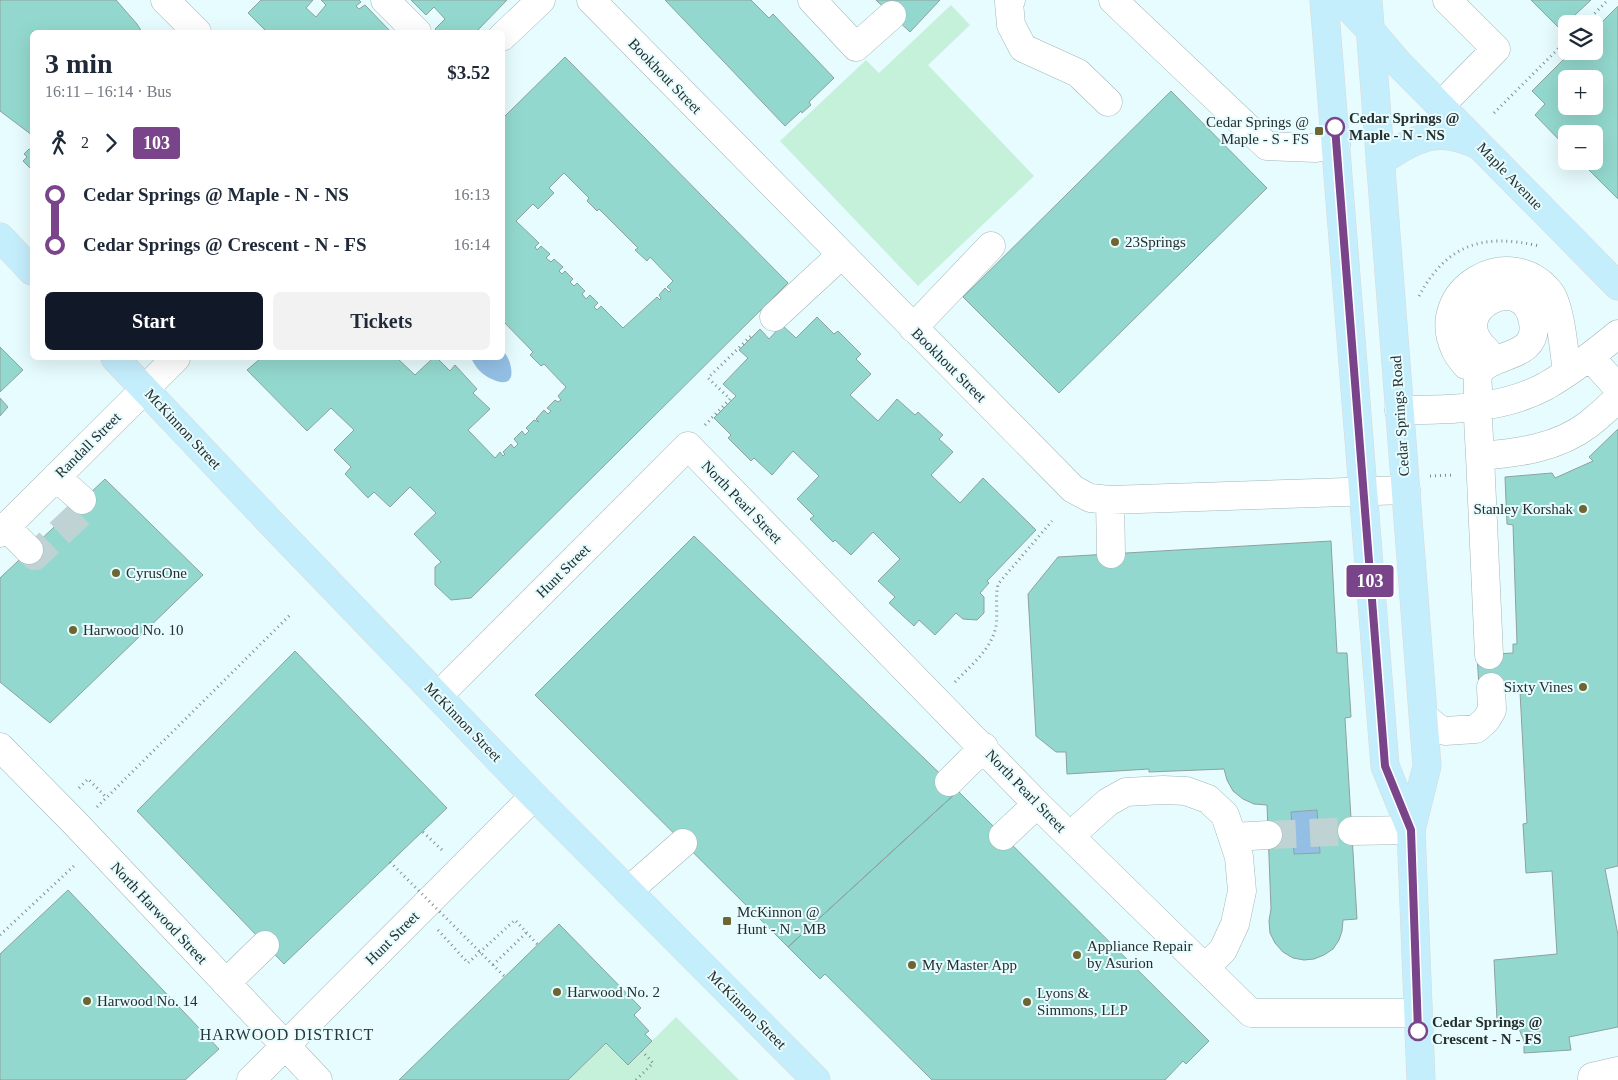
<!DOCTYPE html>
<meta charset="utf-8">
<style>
body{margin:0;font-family:"Times New Roman",serif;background:#f2f2f3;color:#1f2937;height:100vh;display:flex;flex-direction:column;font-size:19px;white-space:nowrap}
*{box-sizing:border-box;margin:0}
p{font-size:16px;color:#747a83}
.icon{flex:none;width:28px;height:28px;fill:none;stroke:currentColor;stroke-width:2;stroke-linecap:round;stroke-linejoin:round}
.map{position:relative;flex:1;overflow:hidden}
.side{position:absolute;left:30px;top:30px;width:475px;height:330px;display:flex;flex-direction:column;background:#fff;border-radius:8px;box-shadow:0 5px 20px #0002}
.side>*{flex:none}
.badge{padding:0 10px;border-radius:4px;font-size:18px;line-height:32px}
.fabs{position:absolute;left:1558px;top:15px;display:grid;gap:10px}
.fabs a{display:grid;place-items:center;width:45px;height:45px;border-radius:8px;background:#fff;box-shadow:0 5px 20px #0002;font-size:25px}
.map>.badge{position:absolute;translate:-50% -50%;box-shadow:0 0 0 2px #fff}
.legs{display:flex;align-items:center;gap:8px;height:55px;padding:0 15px;font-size:16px}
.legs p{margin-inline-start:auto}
.headline{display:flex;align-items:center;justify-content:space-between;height:85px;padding:0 15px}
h1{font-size:28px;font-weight:800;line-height:38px}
.primary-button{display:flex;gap:10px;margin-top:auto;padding:10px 15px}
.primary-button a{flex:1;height:58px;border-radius:8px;background:#111827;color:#fff;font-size:20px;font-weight:800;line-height:58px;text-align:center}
.primary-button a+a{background:#f2f2f3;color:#1f2937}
ul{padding:0 15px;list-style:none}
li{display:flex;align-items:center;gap:18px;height:50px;font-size:19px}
li i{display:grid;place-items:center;width:8px;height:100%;margin:0 6px;background:currentColor}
li i::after{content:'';width:12px;height:12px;margin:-6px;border:4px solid;border-radius:50%;background:#fff}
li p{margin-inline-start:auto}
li:first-child i{background:linear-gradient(#0000 50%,currentColor 0)}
li:last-child i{background:linear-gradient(currentColor 50%,#0000 0)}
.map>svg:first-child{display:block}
.green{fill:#c5f0da}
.water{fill:#94bfe5}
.building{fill:#93d8ce;stroke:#8ea19d;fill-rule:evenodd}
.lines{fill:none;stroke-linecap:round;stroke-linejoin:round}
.minor-tunnel{stroke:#c0d3d4;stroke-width:28;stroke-dasharray:28 14;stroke-linecap:butt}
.minor-casing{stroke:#a2b6b8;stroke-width:29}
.major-casing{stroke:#d8d9d9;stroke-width:29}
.path{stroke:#808e8f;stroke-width:3;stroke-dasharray:1 4;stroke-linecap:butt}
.minor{stroke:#fff;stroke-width:28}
.major{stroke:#c5eefd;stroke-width:28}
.path-bridge{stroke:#808e8f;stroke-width:3;stroke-dasharray:1 4;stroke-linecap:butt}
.line-1-casing{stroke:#fff;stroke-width:11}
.line-1{stroke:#794489;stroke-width:8}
.stop-1-dot{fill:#fff;stroke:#794489;stroke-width:2.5}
.poi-dot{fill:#6d6532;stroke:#e7fcfe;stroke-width:2}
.labels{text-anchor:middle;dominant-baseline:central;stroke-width:4;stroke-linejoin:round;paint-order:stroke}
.street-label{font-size:15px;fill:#262e2e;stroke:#e7fcfe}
.stop-label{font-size:15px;font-weight:bold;fill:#262e2e;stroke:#e7fcfe;text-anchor:start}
.poi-label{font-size:15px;fill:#262e2e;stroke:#e7fcfe;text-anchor:start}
.neighbourhood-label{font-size:16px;letter-spacing:1px;fill:#263739;stroke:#e7fcfe}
</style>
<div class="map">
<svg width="1618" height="1080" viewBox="0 0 1618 1080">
<rect width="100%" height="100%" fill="#e7fcfe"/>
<path class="green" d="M 951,5 L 970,25 L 928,65 L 1034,176 L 918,286 L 780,141 L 866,60 L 879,73 Z
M 676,1017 L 739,1080 L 568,1080 L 606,1043 L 628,1065 Z"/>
<path class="water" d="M 503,351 C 507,355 510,361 511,368 C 515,390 493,382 482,373 C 477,369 474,364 471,358 L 502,358 Z
M 1317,810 L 1320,853 L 1294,854 L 1291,812 Z"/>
<path class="building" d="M 0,0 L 116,0 L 137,24 L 142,32 L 32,32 L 32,135 L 0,111 Z
M 261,0 L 313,0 L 306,8 L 316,17 L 326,5 L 321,0 L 359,0 L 361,2 L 356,6 L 359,9 L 365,5 L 391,32 L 267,32 L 248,13 Z
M 411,0 L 507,0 L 476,32 L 438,32 L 435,29 L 445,19 L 434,7 L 426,15 Z
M 665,0 L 751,0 L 769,18 L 773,14 L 834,78 L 809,102 L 811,105 L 802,113 L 801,111 L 785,126 Z
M 876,0 L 940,0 L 910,32 Z
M 1531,0 L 1591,0 L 1560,29 Z
M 1618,6 L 1618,199 L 1580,161 L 1594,161 L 1594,134 L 1566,134 L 1566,147 L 1535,115 L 1545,104 L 1532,91 L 1572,51 L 1594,51 L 1594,30 ZM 1566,79 L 1594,79 L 1594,106 L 1566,106 Z
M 565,57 L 788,283 L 471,598 L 451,600 L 435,585 L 435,567 L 441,562 L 414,534 L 436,513 L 410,487 L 390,507 L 374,492 L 368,498 L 345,474 L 351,467 L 334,450 L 354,430 L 331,408 L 307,431 L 247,370 L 261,358 L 397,358 L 415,375 L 433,358 L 437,358 L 450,371 L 455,365 L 477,389 L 473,393 L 490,409 L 468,430 L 495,458 L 500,452 L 503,456 L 505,454 L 503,452 L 511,444 L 514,448 L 518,444 L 514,439 L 522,431 L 525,435 L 529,431 L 526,428 L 534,420 L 539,422 L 536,419 L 544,410 L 548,414 L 551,411 L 547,408 L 555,400 L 558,402 L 561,400 L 558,396 L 566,387 L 544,364 L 541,366 L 530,355 L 533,352 L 502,320 L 502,119 ZM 564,173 L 589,198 L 587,201 L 597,211 L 599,209 L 638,248 L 635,250 L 647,261 L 650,257 L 673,281 L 667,287 L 671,290 L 669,292 L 665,288 L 659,295 L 661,298 L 660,300 L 657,297 L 623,328 L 601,306 L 597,310 L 594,307 L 598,303 L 590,295 L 586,299 L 582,294 L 585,291 L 577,283 L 574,286 L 570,282 L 573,279 L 565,271 L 562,274 L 559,271 L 563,267 L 554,259 L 551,262 L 546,258 L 550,254 L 541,246 L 537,250 L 535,247 L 539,243 L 516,221 L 533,204 L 538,209 L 554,193 L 549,188 Z
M 1171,91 L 1267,188 L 1059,393 L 963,297 Z
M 29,149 L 32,151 L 32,170 L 23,161 L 27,157 L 24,154 Z
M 817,317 L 834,334 L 838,331 L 861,354 L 856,359 L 871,374 L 850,395 L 878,421 L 897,399 L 915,415 L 918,412 L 943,435 L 939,439 L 953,452 L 931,475 L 960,503 L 983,478 L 1036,530 L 987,581 L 989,583 L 980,593 L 984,597 L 984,613 L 977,620 L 963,619 L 956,613 L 935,635 L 919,620 L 914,626 L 889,603 L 895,597 L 878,581 L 900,559 L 873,532 L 851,555 L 835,540 L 833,542 L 810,519 L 814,516 L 797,499 L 819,476 L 793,451 L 772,475 L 754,458 L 751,461 L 728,438 L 731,435 L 714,418 L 736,396 L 723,384 L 748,358 L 739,350 L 760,329 L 769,339 L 782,325 L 796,338 Z
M 0,347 L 23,370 L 0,392 Z
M 0,398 L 8,407 L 0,416 Z
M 1618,429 L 1618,866 L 1605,869 L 1618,935 L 1618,1027 L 1569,1037 L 1571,1050 L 1524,1053 L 1524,1041 L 1519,1029 L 1508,1021 L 1497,1020 L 1494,960 L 1557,954 L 1552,871 L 1526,873 L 1523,824 L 1527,823 L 1520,692 L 1516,693 L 1515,685 L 1479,687 L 1477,655 L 1513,653 L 1513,644 L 1517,644 L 1513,525 L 1507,524 L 1505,477 L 1552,473 L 1555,478 L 1593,461 L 1589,457 Z
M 105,479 L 203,575 L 50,723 L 0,682 L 0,578 Z
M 694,536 L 958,791 L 788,947 L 535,695 Z
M 1331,541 L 1337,653 L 1347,653 L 1351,717 L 1345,718 L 1357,919 L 1343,920 L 1342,931 L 1339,940 L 1333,949 L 1324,955 L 1314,959 L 1304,960 L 1293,958 L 1283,952 L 1275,943 L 1270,933 L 1269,921 L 1271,909 L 1267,805 L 1254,804 L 1243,799 L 1233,791 L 1227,780 L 1224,769 L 1149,772 L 1149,769 L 1067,774 L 1066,752 L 1056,752 L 1036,736 L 1028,594 L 1058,557 ZM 1317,810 L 1320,853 L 1294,854 L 1291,812 Z
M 295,651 L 447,808 L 284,964 L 137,811 Z
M 958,791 L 1209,1041 L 1186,1064 L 1183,1061 L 1165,1080 L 932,1080 L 825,974 L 820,979 L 788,947 Z
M 68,890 L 219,1049 L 185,1080 L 0,1080 L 0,954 Z
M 559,924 L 641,1008 L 634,1015 L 649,1031 L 645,1034 L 652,1041 L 628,1065 L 606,1043 L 568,1080 L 399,1080 Z"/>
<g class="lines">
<path class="minor-tunnel" d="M 29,550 L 35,556 L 88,506
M 1268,835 L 1352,831"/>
<g class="minor-casing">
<path id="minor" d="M 165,0 L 197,32
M 385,0 L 417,32
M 591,0 L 1073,489 L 1090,498 L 1110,500 L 1406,490
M 812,0 L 856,47 L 892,15
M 1011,0 L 1009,2 L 1011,25 L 1023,48 L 1078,73 L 1108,102
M 1113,0 L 1267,146 L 1316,148 L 1336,145
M 502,37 L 541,0
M 1441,105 L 1496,49 L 1447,0
M 774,317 L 841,255
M 913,328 L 991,246
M 1486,350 C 1442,311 1524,267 1533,322 C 1540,362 1485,351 1478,376 C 1477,380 1478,386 1478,391 C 1477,413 1479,434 1480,456 C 1518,453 1558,448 1589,424 C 1599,416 1609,407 1618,398
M 1590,357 L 1618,388
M 1466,365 C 1462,360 1457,355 1455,349 C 1427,289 1512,241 1551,294 C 1561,309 1564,352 1567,372
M 1399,410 C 1448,410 1502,410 1546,386 C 1572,371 1595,353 1618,334
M 1480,456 L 1489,655
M 56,477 L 82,500
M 1110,500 L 1111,554
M 6,527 L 29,550
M 0,533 L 176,358
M 438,696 L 688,446 L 1037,804 L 1251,1013 L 1417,1013
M 1424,717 L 1439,729 L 1445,731 L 1476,729 L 1486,720 L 1492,710 L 1491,687
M 0,747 L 74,822 L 318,1080
M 949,782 L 984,747
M 1352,831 L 1411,830
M 1003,836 L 1037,804
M 1070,836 L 1108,802 L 1126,792 L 1163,790 L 1186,791 L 1208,799 L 1225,815 L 1239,857 L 1242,891 L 1235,924 L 1223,950 L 1205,968
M 1233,837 L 1268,835
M 628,891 L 683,843
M 226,983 L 265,945
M 251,1080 L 534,796
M 1592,1080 L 1592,1077 L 1618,1071"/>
</g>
<g class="major-casing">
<path id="major" d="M 1324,0 L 1385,766 L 1411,830
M 1341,0 L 1370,30 L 1400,65 L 1618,286
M 1368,0 L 1427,766 L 1411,830 L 1421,1080
M 1380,162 C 1414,138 1439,125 1479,146
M 0,237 L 32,271
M 115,358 L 272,524 L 534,796 L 816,1080"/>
</g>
<path class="path" d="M 1584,24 L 1608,0
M 1494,113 L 1566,41
M 1419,296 C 1447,244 1483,233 1539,246
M 705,425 L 730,399 L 708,378 L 753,334
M 1430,476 L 1454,475
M 955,682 C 970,666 992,649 996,626 C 998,612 995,599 998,584 L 1052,521
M 79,788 L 88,779 L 106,797
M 97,807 L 292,613
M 423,832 L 442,850
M 438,930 L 468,963 L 515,920 L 538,945
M 0,935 L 76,864
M 493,965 L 526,933
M 636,1080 L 653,1063 L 642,1051"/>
<use href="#minor" class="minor"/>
<use href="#major" class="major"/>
<path class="path-bridge" d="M 390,862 L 505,977"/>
</g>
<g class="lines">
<g class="line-1-casing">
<path id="line-1" d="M 1335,127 L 1385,766 L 1411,830 L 1418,1031"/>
</g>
<use href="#line-1" class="line-1"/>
</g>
<g class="stop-1-dot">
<circle cx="1335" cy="127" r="9"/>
<circle cx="1418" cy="1031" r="9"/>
</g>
<g class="poi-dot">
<rect x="1314" y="126" width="10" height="10" rx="2.5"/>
<circle cx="1115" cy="242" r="5"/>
<circle cx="1583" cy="509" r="5"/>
<circle cx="116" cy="573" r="5"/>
<circle cx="73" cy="630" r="5"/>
<circle cx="1583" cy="687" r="5"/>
<rect x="722" y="916" width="10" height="10" rx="2.5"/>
<circle cx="1077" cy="955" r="5"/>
<circle cx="912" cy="965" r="5"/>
<circle cx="557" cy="992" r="5"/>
<circle cx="87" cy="1001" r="5"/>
<circle cx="1027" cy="1002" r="5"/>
</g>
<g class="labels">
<g class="street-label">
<text transform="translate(665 76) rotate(46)">Bookhout Street</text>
<text transform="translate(1510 176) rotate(46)">Maple Avenue</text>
<text transform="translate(949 365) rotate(45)">Bookhout Street</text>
<text transform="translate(1400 416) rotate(-94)">Cedar Springs Road</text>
<text transform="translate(183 429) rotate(47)">McKinnon Street</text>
<text transform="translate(88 445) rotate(-45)">Randall Street</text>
<text transform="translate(742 502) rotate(46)">North Pearl Street</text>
<text transform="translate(563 571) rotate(-45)">Hunt Street</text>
<text transform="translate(463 722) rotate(46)">McKinnon Street</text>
<text transform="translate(1026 791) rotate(46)">North Pearl Street</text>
<text transform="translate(159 913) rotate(47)">North Harwood Street</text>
<text transform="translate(392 938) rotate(-45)">Hunt Street</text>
<text transform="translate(747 1010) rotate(45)">McKinnon Street</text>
</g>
<g class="stop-label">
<text x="1349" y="118">Cedar Springs @<tspan x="1349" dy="17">Maple - N - NS</tspan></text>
<text x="1432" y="1022">Cedar Springs @<tspan x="1432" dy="17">Crescent - N - FS</tspan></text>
</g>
<g class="poi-label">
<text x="1309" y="122" text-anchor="end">Cedar Springs @<tspan x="1309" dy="17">Maple - S - FS</tspan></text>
<text x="1125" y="242">23Springs</text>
<text x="1573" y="509" text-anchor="end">Stanley Korshak</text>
<text x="126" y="573">CyrusOne</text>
<text x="83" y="630">Harwood No. 10</text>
<text x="1573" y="687" text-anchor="end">Sixty Vines</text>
<text x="737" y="912">McKinnon @<tspan x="737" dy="17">Hunt - N - MB</tspan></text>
<text x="1087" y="946">Appliance Repair<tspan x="1087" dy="17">by Asurion</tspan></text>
<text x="922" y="965">My Master App</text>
<text x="567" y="992">Harwood No. 2</text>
<text x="1037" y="993">Lyons &amp;<tspan x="1037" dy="17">Simmons, LLP</tspan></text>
<text x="97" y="1001">Harwood No. 14</text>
</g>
<g class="neighbourhood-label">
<text x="287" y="1034">HARWOOD DISTRICT</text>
</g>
</g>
</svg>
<div class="fabs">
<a><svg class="icon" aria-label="layers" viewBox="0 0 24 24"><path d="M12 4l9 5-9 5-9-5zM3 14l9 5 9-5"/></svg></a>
<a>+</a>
<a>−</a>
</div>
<b class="badge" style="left:1370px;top:581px;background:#794489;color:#fff">103</b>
<section class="side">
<div class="headline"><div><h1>3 min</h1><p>16:11 – 16:14 · Bus</p></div><b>$3.52</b></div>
<div class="legs"><svg class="icon" aria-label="walk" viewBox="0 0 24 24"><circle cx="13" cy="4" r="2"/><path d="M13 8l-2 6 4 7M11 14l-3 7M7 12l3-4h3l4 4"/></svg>2<svg class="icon" aria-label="forward" viewBox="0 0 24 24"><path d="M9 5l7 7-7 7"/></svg><b class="badge" style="background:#794489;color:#fff">103</b></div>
<ul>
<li><i style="color:#794489"></i><b>Cedar Springs @ Maple - N - NS</b><p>16:13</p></li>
<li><i style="color:#794489"></i><b>Cedar Springs @ Crescent - N - FS</b><p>16:14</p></li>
</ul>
<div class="primary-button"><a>Start</a><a>Tickets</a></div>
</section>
</div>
